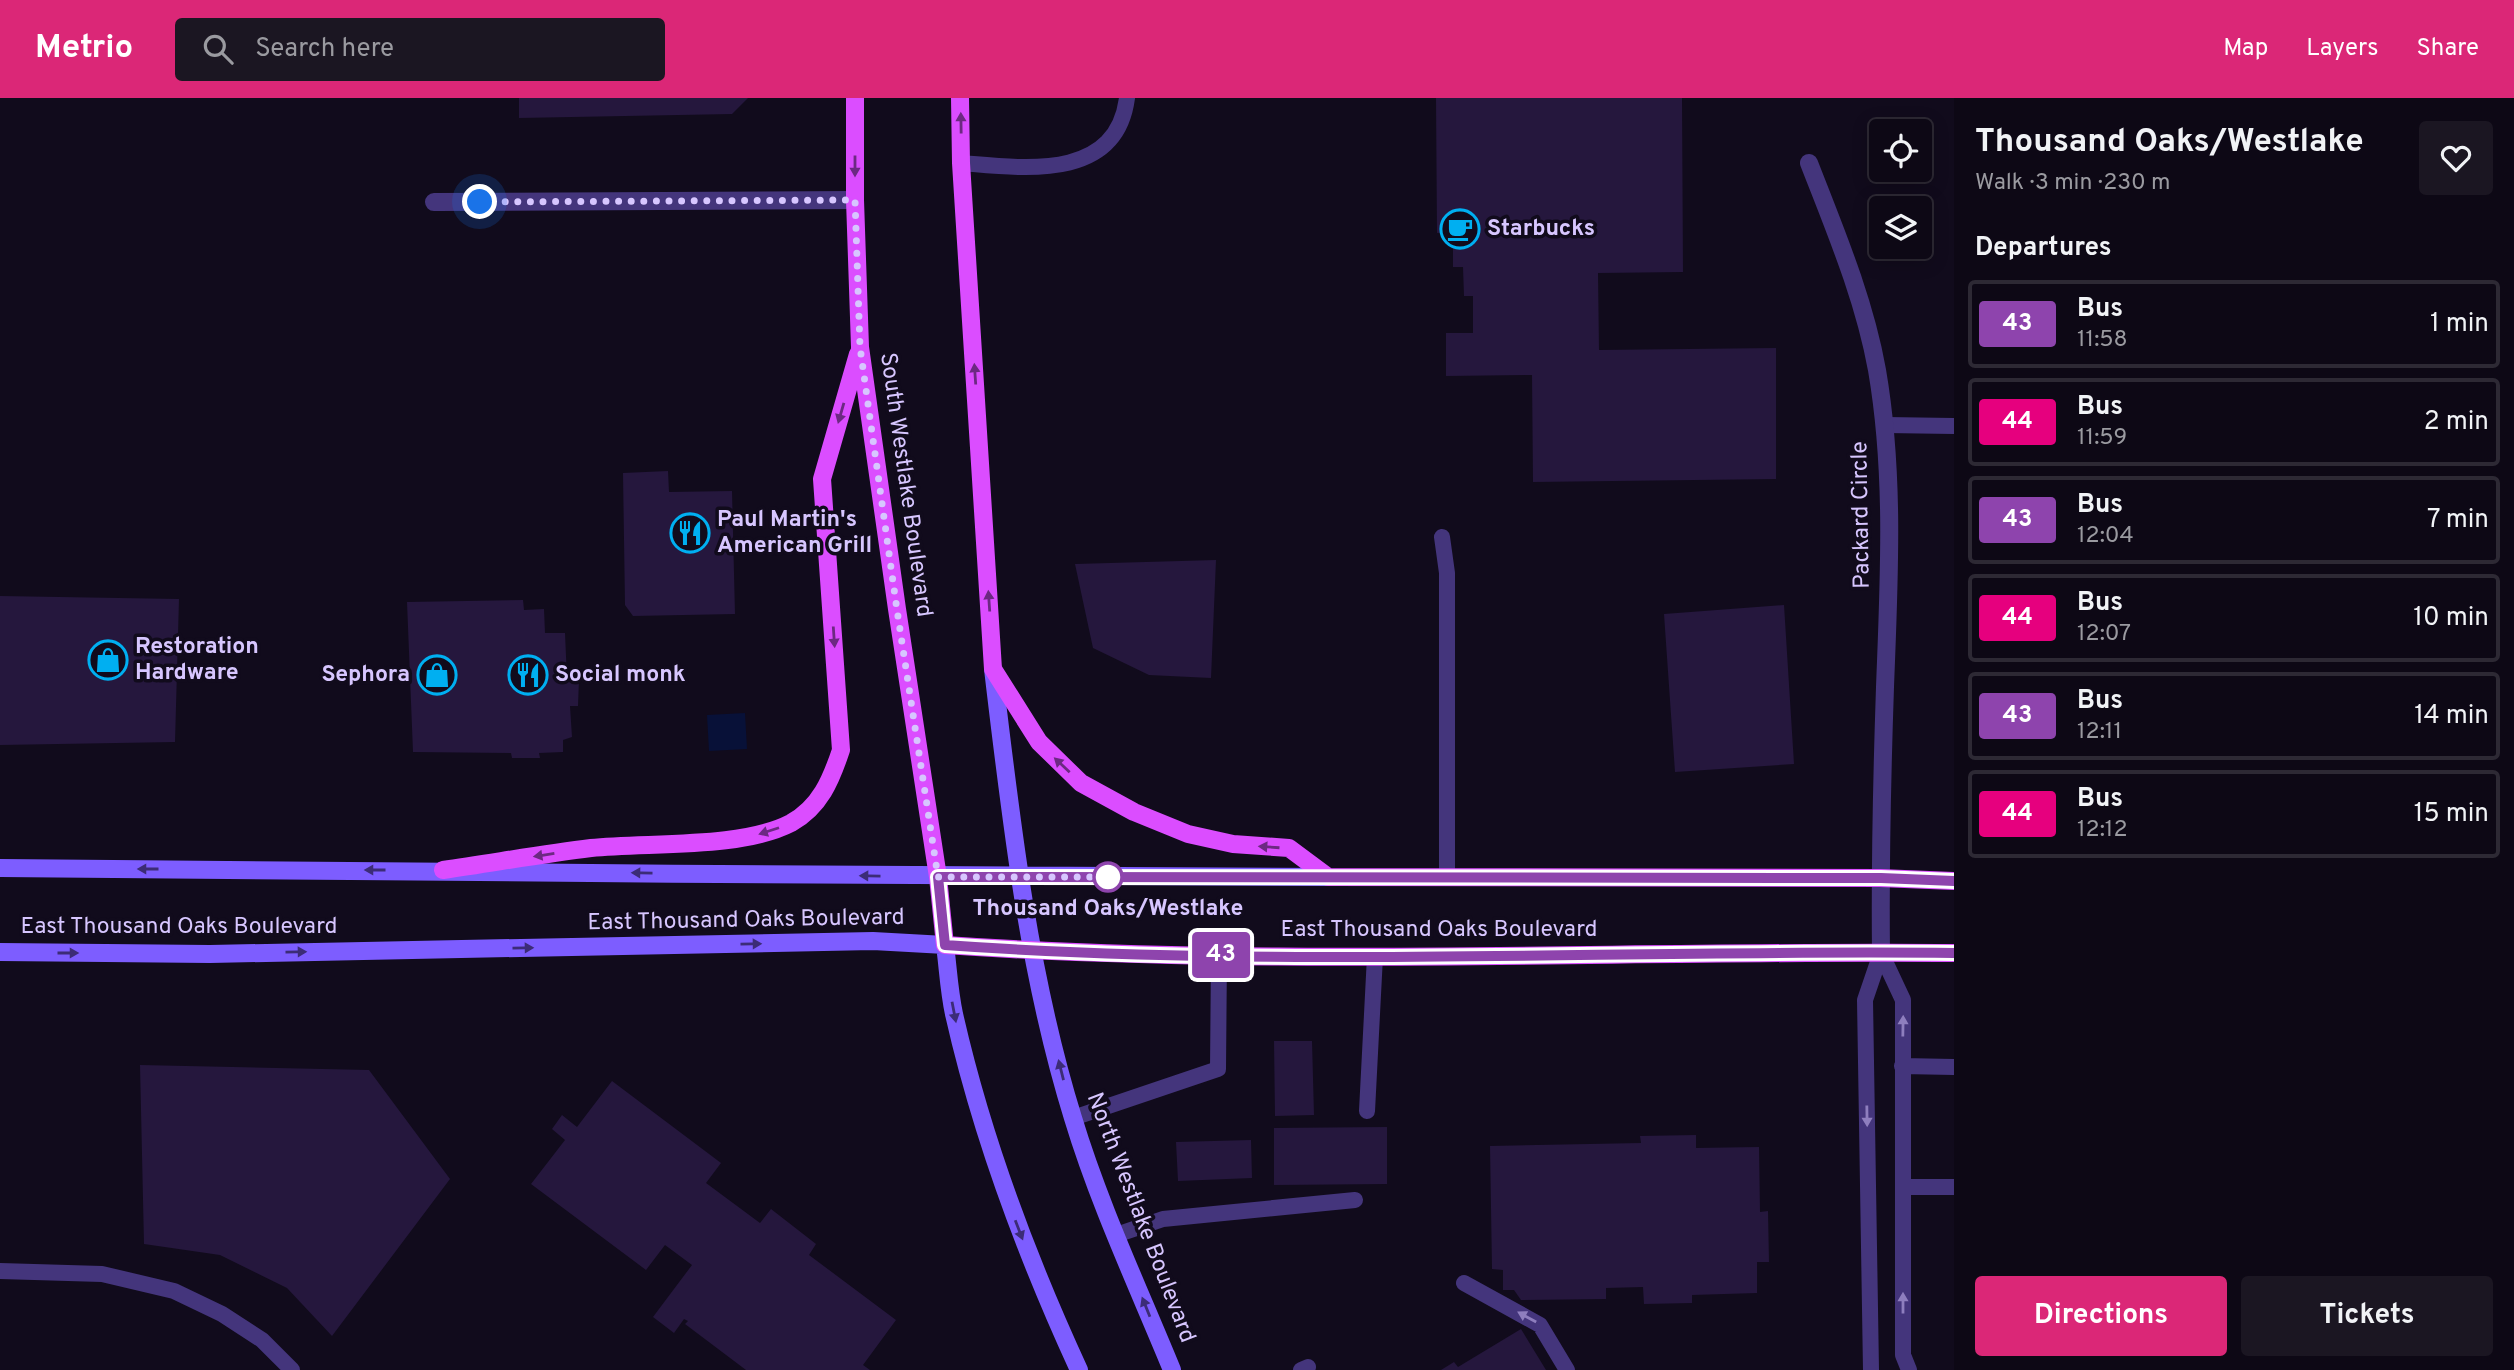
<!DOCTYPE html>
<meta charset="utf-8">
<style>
body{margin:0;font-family:Overpass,sans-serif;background:#1b1622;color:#f1f3f6;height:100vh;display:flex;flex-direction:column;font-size:26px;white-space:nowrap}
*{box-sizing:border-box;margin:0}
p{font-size:23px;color:#9a9aa0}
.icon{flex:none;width:38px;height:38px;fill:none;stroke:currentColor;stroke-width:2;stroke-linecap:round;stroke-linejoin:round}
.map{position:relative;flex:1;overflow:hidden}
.side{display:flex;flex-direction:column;background:#0d0815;width:560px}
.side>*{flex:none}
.badge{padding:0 14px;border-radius:5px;font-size:24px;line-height:46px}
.buttons{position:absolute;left:1869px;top:21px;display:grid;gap:14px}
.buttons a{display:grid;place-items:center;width:63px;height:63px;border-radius:7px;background:#0d0815;box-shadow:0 4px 18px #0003,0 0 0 2px #2d2934;font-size:35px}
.you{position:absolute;width:35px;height:35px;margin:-18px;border:5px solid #fff;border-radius:50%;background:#1a73e8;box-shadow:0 0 0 10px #1a73e833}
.map>.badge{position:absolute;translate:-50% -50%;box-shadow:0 0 0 4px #fff}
h2{padding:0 21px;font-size:26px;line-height:63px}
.round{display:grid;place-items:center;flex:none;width:74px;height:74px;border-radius:7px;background:#1b1622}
.summary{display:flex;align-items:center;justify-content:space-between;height:119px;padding:0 21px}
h1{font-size:33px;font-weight:700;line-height:52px}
.button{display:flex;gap:14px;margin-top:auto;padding:14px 21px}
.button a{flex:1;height:80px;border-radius:7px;background:#db2777;color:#fff;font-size:28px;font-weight:700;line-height:80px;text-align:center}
.button a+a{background:#1b1622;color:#f1f3f6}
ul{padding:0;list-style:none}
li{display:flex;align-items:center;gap:21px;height:88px;margin:0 14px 10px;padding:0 7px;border:4px solid #2d2934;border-radius:7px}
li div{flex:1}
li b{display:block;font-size:26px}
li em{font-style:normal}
li .badge{min-width:77px;font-weight:700;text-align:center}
header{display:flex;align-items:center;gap:42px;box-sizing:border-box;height:98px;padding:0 35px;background:#db2777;color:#fff}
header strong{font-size:33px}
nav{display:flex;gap:38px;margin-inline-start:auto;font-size:24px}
.search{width:490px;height:63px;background:#1b1622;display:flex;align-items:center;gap:18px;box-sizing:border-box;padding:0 24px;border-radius:7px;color:#9a9aa0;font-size:26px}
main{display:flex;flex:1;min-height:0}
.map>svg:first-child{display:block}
.water{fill:#081138}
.building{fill:#25173d}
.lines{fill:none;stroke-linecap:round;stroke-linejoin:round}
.service{stroke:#44357c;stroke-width:16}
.minor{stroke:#44357c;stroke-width:18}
.secondary{stroke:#7d5dff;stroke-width:18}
.primary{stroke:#db4dff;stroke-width:18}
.oneway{fill:#6c2982}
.oneway2{fill:#3c2c77}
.oneway3{fill:#8e7ebe}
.line-casing{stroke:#fff;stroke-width:16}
.line{stroke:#8e44ad;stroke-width:10}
.walk{stroke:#d7c6ff;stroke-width:7;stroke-dasharray:0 12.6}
.stop-dot{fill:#fff;stroke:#8e44ad;stroke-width:3.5}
.labels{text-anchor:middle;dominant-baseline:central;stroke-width:7;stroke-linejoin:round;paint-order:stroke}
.poi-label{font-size:23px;font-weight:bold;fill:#d7c6ff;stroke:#110b1c;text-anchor:start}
.street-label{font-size:23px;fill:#d7c6ff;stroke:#110b1c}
.stop-label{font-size:23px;font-weight:bold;fill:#d7c6ff;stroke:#110b1c}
</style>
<header>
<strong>Metrio</strong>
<div class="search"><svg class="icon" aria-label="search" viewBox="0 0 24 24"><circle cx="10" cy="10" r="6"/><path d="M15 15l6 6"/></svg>Search here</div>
<nav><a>Map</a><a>Layers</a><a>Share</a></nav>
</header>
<main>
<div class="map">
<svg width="1954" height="1272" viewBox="0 0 1954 1272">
<rect width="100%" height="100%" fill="#110b1c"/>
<path class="water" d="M 745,615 L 747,651 L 709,653 L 707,617 Z"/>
<path class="building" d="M 519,0 L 748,0 L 732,16 L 519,20 Z
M 1436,0 L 1682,0 L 1683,174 L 1598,175 L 1599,252 L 1776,250 L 1776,381 L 1533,384 L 1532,277 L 1446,278 L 1446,235 L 1473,235 L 1473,198 L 1464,198 L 1463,169 L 1453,169 L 1453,134 L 1437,135 Z
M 668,373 L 669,394 L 732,393 L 735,516 L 633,518 L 625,507 L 623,375 Z
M 1216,462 L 1211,580 L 1149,577 L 1093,550 L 1075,466 Z
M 0,498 L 179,501 L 175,644 L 0,647 Z
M 523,502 L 524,512 L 544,511 L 545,535 L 565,535 L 567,581 L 579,581 L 578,608 L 570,608 L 572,639 L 563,642 L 563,654 L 539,655 L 540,660 L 512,660 L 511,655 L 413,654 L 407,504 Z
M 1784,507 L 1794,666 L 1675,674 L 1664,516 Z
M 1274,943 L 1312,943 L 1314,1017 L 1275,1018 Z
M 140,967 L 369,972 L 450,1081 L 332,1238 L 287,1190 L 220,1157 L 144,1146 Z
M 612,983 L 721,1065 L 706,1085 L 760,1125 L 771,1111 L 816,1146 L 809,1157 L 896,1222 L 863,1267 L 870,1272 L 746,1272 L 685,1226 L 688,1223 L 684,1221 L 674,1235 L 653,1219 L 692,1167 L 665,1147 L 646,1172 L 531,1086 L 565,1042 L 552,1031 L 562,1017 L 577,1029 Z
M 1387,1029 L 1387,1086 L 1274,1087 L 1274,1030 Z
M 1696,1037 L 1696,1050 L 1759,1049 L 1760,1114 L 1768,1113 L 1769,1164 L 1757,1164 L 1757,1195 L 1692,1197 L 1692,1205 L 1644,1206 L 1643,1189 L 1606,1190 L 1606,1201 L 1521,1202 L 1514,1192 L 1503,1192 L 1503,1172 L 1492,1171 L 1490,1048 L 1641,1045 L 1640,1038 Z
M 1251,1042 L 1252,1080 L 1178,1083 L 1176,1044 Z
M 1521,1231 L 1546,1272 L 1441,1272 L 1454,1264 L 1458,1269 Z"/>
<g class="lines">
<path class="service" d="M 961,65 C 1023,70 1116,84 1127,0
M 1885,327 L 1954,328
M 1442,439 L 1447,475 L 1447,779
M 1881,855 L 1903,902 L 1903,1257 L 1909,1272
M 1902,968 L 1954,969
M 1367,1013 L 1375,858
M 1073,1020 L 1218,971 L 1219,857
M 1904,1089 L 1954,1089
M 1116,1137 L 1163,1121 L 1355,1102
M 0,1173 L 102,1176 L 174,1193 L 222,1216 L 262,1242 L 292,1272
M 1464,1185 L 1540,1227 L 1567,1272
M 1301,1272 L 1308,1269
M 1871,1272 L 1865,902 L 1881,855"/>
<path class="minor" d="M 1809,65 C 1835,132 1864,200 1877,272 C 1895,377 1889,483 1885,589 C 1882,678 1880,766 1881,855
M 434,104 L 855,102"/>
<path class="secondary" d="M 993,571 C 1011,722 1028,875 1073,1020 C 1099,1106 1138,1189 1172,1272
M 0,770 C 443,773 885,779 1328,779
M 0,854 L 210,856 L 873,843 L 945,847 C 948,870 949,893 954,916 C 982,1040 1026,1157 1079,1272"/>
<path class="primary" d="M 855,0 L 855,102 L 860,249 L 897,511 L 938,779 L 945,847 C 1280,870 1618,852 1954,855
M 960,0 L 961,65 L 993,571 L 1039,644 L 1081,685 L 1134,714 L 1188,736 L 1233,746 L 1289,750 L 1328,779 L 1880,780 L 1954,783
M 443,772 C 492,765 542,756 591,750 C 649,744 741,751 791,725 C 820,709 831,682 841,652 L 822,381 L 858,256"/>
</g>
<defs><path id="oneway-solid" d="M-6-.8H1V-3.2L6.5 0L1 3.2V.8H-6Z" transform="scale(1.75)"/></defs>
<g class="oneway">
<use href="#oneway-solid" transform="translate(961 25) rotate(-91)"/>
<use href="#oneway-solid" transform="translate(855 68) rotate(90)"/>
<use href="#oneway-solid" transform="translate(975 276) rotate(-94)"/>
<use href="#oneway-solid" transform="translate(841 315) rotate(106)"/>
<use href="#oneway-solid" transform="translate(989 503) rotate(-94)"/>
<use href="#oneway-solid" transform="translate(834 539) rotate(86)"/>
<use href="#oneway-solid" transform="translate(1062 667) rotate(-137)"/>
<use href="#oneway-solid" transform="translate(769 733) rotate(162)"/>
<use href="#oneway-solid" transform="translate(1269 749) rotate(-176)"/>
<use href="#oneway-solid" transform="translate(544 757) rotate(171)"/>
</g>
<g class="oneway2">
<use href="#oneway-solid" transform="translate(148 771) rotate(-180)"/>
<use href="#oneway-solid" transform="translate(375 772) rotate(-180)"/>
<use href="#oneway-solid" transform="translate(642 775) rotate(-179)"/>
<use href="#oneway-solid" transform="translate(870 778) rotate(-179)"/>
<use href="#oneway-solid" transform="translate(751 846) rotate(-1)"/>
<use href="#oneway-solid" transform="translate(523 850) rotate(-1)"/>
<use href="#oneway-solid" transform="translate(296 854) rotate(-1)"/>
<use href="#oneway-solid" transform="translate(68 855)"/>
<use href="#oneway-solid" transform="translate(954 914) rotate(79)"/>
<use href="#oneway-solid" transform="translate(1061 972) rotate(-104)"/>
<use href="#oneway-solid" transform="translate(1019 1132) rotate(69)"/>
<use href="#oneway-solid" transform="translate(1146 1209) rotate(-112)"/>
</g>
<g class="oneway3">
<use href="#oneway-solid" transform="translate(1903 928) rotate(-89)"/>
<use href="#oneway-solid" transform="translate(1867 1018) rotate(89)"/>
<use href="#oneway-solid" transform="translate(1903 1205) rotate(-90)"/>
<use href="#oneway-solid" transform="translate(1527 1219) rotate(-151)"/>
</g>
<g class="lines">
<g class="line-casing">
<path id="line" d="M 1954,783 L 1881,780 L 938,779 L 945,847 C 1280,871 1618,851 1954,855"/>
</g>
<use href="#line" class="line"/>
<path class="walk" d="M 480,104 L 855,102 L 860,249 L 897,512 L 938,779 L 1108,779"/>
</g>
<defs>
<g id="cafe-ring" transform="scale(2.0125)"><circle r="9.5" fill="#110b1c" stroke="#00aff1" stroke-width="1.5"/><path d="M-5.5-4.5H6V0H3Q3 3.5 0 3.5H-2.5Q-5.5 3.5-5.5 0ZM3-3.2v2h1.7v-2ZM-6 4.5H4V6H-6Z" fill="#00aff1"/></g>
<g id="restaurant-ring" transform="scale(2.0125)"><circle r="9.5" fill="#110b1c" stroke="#00aff1" stroke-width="1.5"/><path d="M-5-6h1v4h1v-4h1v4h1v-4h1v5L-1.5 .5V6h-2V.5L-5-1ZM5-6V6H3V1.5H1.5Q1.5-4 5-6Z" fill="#00aff1"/></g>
<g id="shop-ring" transform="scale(2.0125)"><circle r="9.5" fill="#110b1c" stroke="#00aff1" stroke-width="1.5"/><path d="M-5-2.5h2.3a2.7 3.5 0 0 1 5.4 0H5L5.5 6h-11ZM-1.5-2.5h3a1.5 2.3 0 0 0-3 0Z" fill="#00aff1"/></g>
</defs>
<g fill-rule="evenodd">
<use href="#cafe-ring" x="1460" y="131"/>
<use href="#restaurant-ring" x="690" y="435"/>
<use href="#shop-ring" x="108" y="562"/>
<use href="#shop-ring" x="437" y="577"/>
<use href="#restaurant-ring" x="528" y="577"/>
</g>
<circle class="stop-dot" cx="1108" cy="779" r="14"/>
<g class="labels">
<g class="poi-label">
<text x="1487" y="131">Starbucks</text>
<text x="717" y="422">Paul Martin's<tspan x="717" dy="26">American Grill</tspan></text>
<text x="135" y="549">Restoration<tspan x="135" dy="26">Hardware</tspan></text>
<text x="410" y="577" text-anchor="end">Sephora</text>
<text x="555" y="577">Social monk</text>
</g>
<g class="street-label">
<text transform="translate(905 387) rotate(82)">South Westlake Boulevard</text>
<text transform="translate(1862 417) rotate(-91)">Packard Circle</text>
<text transform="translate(746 823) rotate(-1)">East Thousand Oaks Boulevard</text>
<text x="179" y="829">East Thousand Oaks Boulevard</text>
<text x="1439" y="832">East Thousand Oaks Boulevard</text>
<text transform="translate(1140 1120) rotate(69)">North Westlake Boulevard</text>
</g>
<g class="stop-label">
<text x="1108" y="811">Thousand Oaks/Westlake</text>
</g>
</g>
</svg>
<div class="buttons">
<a><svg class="icon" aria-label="locate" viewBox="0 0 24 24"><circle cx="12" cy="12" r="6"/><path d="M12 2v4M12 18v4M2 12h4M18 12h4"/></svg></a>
<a><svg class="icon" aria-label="layers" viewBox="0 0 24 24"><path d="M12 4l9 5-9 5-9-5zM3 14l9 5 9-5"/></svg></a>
</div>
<div class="you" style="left:480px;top:104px"></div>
<b class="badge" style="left:1221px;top:857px;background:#8e44ad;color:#fff">43</b>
</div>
<section class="side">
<div class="summary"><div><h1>Thousand Oaks/Westlake</h1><p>Walk · 3 min · 230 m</p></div><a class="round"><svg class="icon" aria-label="heart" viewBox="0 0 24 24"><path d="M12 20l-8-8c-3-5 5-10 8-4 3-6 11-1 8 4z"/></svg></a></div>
<h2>Departures</h2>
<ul>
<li><span class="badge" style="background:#8e44ad;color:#fff">43</span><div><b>Bus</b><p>11:58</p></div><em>1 min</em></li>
<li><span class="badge" style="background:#e6007e;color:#fff">44</span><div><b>Bus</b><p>11:59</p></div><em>2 min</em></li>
<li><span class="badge" style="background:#8e44ad;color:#fff">43</span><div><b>Bus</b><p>12:04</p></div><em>7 min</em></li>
<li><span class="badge" style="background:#e6007e;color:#fff">44</span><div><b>Bus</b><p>12:07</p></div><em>10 min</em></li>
<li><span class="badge" style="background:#8e44ad;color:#fff">43</span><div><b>Bus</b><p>12:11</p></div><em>14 min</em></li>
<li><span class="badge" style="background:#e6007e;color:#fff">44</span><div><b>Bus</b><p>12:12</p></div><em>15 min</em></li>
</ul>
<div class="button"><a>Directions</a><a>Tickets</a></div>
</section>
</main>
